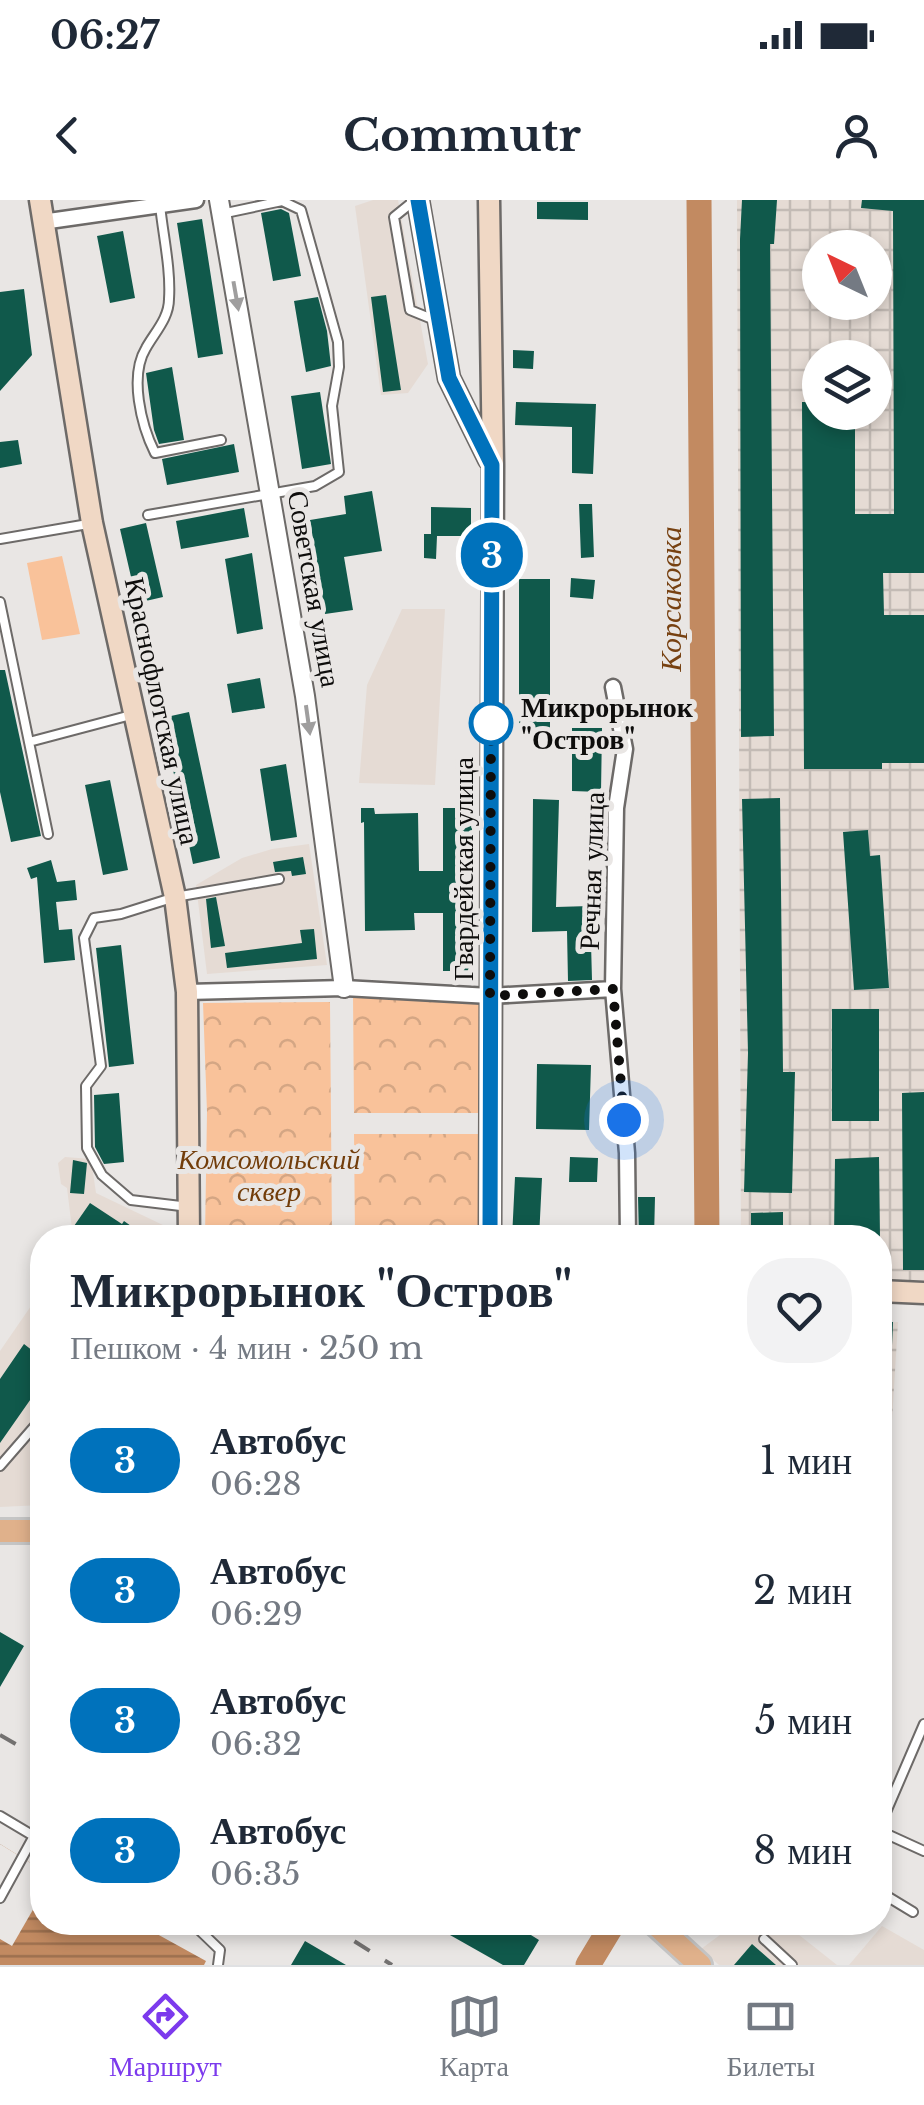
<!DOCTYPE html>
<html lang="ru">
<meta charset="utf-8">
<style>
body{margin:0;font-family:"Libre Baskerville",serif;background:#f2f2f3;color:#1f2937;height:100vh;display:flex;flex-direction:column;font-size:38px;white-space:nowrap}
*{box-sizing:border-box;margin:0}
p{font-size:32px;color:#747a83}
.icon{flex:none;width:55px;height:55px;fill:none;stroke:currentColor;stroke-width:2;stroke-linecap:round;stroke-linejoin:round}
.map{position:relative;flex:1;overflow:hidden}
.side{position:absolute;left:30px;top:1025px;width:862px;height:710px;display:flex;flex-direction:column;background:#fff;border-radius:40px;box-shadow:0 5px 15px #0003}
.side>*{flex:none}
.badge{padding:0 20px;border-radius:32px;font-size:35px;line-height:65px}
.needle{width:65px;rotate:317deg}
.tools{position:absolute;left:802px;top:30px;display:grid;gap:20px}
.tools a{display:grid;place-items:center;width:90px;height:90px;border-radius:50%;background:#fff;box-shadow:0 5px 15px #0003;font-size:50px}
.you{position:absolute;width:50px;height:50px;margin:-25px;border:8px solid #fff;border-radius:50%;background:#1a73e8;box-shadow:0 0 0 15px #1a73e833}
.map>.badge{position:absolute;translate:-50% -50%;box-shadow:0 0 0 5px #fff}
.round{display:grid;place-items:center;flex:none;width:105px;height:105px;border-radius:40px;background:#f2f2f3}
.headline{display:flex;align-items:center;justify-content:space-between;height:170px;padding:0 40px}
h1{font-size:48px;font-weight:800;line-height:75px}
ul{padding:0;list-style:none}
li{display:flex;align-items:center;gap:30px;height:130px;padding:0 40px}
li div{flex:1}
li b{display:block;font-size:38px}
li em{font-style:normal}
li .badge{min-width:110px;font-weight:700;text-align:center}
.status{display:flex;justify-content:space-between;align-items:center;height:70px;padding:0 50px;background:#fff;direction:ltr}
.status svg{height:28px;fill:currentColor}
header{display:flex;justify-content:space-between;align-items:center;height:130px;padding:0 40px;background:#fff;font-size:45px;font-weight:800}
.tabs{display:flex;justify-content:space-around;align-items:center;height:140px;border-top:2px solid #e0e1e3;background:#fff;font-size:28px;color:#747a83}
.tabs a{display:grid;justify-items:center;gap:5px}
.tabs .on{color:#7c3aed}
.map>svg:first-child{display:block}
.built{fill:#e5dbd4}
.industrial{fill:url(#industrial-grid);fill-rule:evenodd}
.grass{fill:#f9c29a}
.park{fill:url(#park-crowns)}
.water{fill:url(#water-rules)}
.pier{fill:#e9e6e4}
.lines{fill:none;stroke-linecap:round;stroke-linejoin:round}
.river{stroke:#c28a61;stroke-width:25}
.building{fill:#10594b}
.service-casing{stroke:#6d6a68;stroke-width:12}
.minor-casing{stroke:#6d6a68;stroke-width:19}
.tertiary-casing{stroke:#6d6a68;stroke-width:22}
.secondary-casing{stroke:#6d6a68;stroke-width:25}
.primary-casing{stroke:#c5c5c5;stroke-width:28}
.service{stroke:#fff;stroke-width:8}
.minor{stroke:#fff;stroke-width:14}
.tertiary{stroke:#fff;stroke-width:18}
.secondary{stroke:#f0d8c5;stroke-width:20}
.primary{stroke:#e0b18b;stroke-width:22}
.rail{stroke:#737170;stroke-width:4;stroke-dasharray:18 18;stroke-linecap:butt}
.oneway{fill:#9f9e9e}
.line-casing{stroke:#fff;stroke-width:22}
.line{stroke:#0072bc;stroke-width:15}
.walk{stroke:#0e0d0c;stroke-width:10;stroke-dasharray:0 18}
.stop-dot{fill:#fff;stroke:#0072bc;stroke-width:5}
.labels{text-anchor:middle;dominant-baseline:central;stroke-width:10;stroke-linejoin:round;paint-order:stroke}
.street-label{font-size:28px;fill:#0e0d0c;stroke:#e9e6e4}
.stop-label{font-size:28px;font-weight:bold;fill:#0e0d0c;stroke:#e9e6e4;text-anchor:start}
.park-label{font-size:28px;font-style:italic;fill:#723d0a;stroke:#e9e6e4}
.water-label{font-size:30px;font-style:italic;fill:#774111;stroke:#e9e6e4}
</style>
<div class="status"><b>06:27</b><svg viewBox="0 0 49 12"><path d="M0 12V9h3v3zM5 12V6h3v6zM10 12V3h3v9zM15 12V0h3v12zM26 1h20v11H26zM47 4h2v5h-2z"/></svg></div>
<header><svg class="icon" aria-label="back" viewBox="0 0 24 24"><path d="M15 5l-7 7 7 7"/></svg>Commutr<svg class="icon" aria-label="person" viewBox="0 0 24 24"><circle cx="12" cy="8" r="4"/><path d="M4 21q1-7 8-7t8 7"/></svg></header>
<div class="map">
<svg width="924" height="1765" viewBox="0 0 924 1765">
<defs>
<pattern id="industrial-grid" width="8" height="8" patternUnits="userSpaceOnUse" patternTransform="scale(2.5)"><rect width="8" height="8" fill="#e5dbd4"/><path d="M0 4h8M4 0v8" fill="none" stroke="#c3bbb5"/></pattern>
<pattern id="park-crowns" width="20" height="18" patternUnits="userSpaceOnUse" patternTransform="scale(2.5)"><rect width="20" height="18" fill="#f9c29a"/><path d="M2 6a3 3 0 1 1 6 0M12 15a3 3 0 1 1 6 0" fill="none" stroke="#d4a684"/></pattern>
<pattern id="water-rules" width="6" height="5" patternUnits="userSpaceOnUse" patternTransform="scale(2.5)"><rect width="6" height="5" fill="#c28a61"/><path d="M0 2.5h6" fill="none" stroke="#9c6f4e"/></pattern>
</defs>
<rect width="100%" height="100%" fill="#e9e6e4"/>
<path class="built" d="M 373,0 L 398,0 L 428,164 L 408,193 L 381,195 L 355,6 Z
M 402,409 L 445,409 L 435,585 L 359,583 L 367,485 Z
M 309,644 L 327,765 L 207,774 L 196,685 L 242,658 L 272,649 Z
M 65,957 L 91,959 L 96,993 L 165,1026 L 166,1037 L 73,1037 L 67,988 L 61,984 L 58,963 Z
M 42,1090 L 42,1305 L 0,1307 L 0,1151 Z
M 736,1723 L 784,1723 L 837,1765 L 719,1765 L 701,1749 Z
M 882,1726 L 924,1750 L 924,1765 L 849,1765 Z"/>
<path class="industrial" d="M 737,0 L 924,0 L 924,1093 L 880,1088 L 880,1038 L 741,1037 ZM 820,48 L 875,48 L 875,102 L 820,102 ZM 820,158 L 875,158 L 875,212 L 820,212 Z
M 898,1122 L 880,1418 L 880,1123 Z"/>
<path class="grass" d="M 62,356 L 80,434 L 42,440 L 27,363 Z"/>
<path class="park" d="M 353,796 L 481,800 L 481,913 L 354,913 Z
M 330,802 L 332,1037 L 205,1037 L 207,912 L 203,803 Z
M 354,934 L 481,934 L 481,1037 L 355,1037 Z"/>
<path class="water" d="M 0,1644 L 42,1670 L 42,1722 L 137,1723 L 206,1761 L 204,1765 L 0,1765 Z"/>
<path class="pier" d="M 0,1644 L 42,1670 L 42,1694 L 12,1746 L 0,1739 Z"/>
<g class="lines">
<path class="river" d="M 699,0 L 707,1038
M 588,1765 L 614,1722"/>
</g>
<path class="building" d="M 742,0 L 777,0 L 774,44 L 770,44 L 774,536 L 741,537 L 740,39 Z
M 862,0 L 924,0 L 924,373 L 883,373 L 884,415 L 924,415 L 924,563 L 882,563 L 882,569 L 804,569 L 802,202 L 820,202 L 820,212 L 855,212 L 855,314 L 894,314 L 893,11 L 861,8 Z
M 537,2 L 588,2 L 588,20 L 537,19 Z
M 281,9 L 289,13 L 301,76 L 273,81 L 261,13 Z
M 202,19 L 223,154 L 198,158 L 177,23 Z
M 123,31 L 135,98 L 110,103 L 97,36 Z
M 24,89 L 32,155 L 0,191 L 0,92 Z
M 386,95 L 401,190 L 383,192 L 371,97 Z
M 318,97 L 327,131 L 331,166 L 306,172 L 294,101 Z
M 513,150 L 534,151 L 533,169 L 513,168 Z
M 172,167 L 184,240 L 159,244 L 154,230 L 146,173 Z
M 320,192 L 331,264 L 302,269 L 291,196 Z
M 516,202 L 596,204 L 593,274 L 572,273 L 572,227 L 515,225 Z
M 18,240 L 22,264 L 0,268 L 0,242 Z
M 234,244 L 239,272 L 167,285 L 162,259 Z
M 372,291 L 382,351 L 344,357 L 353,410 L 325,414 L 310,320 L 346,314 L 344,296 Z
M 579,304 L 592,304 L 594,357 L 581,358 Z
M 431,307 L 471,308 L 471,336 L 437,336 L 436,359 L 424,358 L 424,334 L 431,334 Z
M 244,308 L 249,337 L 181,349 L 176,321 Z
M 146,323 L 163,397 L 137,403 L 120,329 Z
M 252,353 L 263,429 L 237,434 L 225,359 Z
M 571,378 L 595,380 L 593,399 L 570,397 Z
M 519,379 L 550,379 L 550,530 L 519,530 Z
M 0,470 L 5,470 L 41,636 L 11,642 L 0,592 Z
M 260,478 L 265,508 L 232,513 L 227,484 Z
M 189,512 L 220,658 L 193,664 L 162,518 Z
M 572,528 L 602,528 L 601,592 L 572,591 Z
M 286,564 L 297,637 L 271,641 L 260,569 Z
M 110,580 L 128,670 L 103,675 L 85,585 Z
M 780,598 L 783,872 L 795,872 L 792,993 L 744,992 L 748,853 L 742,599 Z
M 533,599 L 559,600 L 556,707 L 590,706 L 592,780 L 568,781 L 567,731 L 532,732 Z
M 361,608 L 374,608 L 375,614 L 418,613 L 419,671 L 443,671 L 443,608 L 472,608 L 472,771 L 443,771 L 443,713 L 414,713 L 415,730 L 365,731 L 364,622 L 361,623 Z
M 868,630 L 870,656 L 880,655 L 889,788 L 854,790 L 843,632 Z
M 303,657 L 306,674 L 292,676 L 291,671 L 275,672 L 273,662 Z
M 51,660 L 57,682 L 75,680 L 77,700 L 56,702 L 59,730 L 72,729 L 75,760 L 44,763 L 37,677 L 31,679 L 27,668 Z
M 216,697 L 225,746 L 211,748 L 206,699 Z
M 314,729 L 317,759 L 227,768 L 225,753 L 302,743 L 300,730 Z
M 121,745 L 134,864 L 109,867 L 96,748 Z
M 832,809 L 879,809 L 879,921 L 832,921 Z
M 537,864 L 591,865 L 589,930 L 536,929 Z
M 924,892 L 924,1070 L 903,1070 L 902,893 Z
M 119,893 L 124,962 L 104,964 L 95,947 L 94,895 Z
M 570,957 L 598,958 L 597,982 L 569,982 Z
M 879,957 L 880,1038 L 834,1038 L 835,959 Z
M 73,960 L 87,963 L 84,994 L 70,993 Z
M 515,977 L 542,978 L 539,1038 L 512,1038 Z
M 638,997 L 655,997 L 654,1038 L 639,1038 Z
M 90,1003 L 122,1024 L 124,1021 L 148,1038 L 79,1038 L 83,1032 L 74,1026 Z
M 783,1012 L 783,1038 L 751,1038 L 751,1013 Z
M 880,1121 L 893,1122 L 889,1215 L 880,1214 Z
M 42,1137 L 42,1183 L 0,1243 L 0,1179 L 24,1144 L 33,1151 Z
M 0,1432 L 24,1446 L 0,1487 Z
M 427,1722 L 510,1722 L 539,1740 L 524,1765 L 503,1765 Z
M 305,1741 L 346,1765 L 291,1765 Z
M 752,1744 L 776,1765 L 734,1765 Z"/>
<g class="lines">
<g class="service-casing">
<path id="service" d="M 415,0 L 394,17 L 410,110 L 437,121
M 160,5 C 163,35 171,69 169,99 C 169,118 155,132 146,148 C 129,176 141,225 155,253 L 221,240
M 148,315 L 315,286 L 339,272 L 332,206 L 339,167 L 338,142 L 301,10 L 282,1 L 221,14
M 0,339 L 88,324
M 0,402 L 48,634
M 29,542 L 131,515
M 189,1007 L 131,1000 L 102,975 L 87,948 L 86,886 L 101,866 L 84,738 L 94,718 L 121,714 L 175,697 L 279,679
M 0,1266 L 40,1220
M 0,1616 L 42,1641
M 880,1626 L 924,1524
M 880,1631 L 924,1651
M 880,1692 L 913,1712
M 0,1698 L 34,1636
M 191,1722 L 220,1750 L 218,1765
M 764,1739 L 792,1765"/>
</g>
<g class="minor-casing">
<path id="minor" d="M 42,22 L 196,0
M 613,487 L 625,549 L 616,608 L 613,789 L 627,953 L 628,1038
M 187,792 L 344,788 L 490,796 L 613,789"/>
</g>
<g class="tertiary-casing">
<path id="tertiary" d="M 219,0 L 305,496 L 344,788"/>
</g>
<g class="secondary-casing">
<path id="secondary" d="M 40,0 L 92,323 L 175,697 L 187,792 L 189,1038
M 418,0 L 449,178 L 489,259
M 489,0 L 493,265 L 490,1038
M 880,1091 L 924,1093"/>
</g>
<g class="primary-casing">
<path id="primary" d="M 0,1331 L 42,1331
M 653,1722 L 700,1765"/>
</g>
<use href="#service" class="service"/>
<use href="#minor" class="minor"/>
<use href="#tertiary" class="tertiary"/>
<use href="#secondary" class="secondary"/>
<use href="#primary" class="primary"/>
<path class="rail" d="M 0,1535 L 42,1559
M 324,1722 L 392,1765"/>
</g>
<defs><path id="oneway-solid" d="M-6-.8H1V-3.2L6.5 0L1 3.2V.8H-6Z" transform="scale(2.5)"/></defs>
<g class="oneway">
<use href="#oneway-solid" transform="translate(236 96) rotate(80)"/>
<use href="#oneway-solid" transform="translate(308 520) rotate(82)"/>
</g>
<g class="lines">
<g class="line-casing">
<path id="line" d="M 418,0 L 449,178 L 492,265 L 490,1038"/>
</g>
<use href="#line" class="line"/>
<path class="walk" d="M 491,523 L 490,796 L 613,789 L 624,920"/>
</g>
<circle class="stop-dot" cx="491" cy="523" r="20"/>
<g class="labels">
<g class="street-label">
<text transform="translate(314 389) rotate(80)">Советская улица</text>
<text transform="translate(162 511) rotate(78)">Краснофлотская улица</text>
<text transform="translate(463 669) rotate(-90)">Гвардейская улица</text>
<text transform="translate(592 671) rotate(-88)">Речная улица</text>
</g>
<g class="stop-label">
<text x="521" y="507">Микрорынок<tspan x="521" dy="32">"Остров"</tspan></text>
</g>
<g class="park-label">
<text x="269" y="959">Комсомольский<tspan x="269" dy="32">сквер</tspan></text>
</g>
<g class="water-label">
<text transform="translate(670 399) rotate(-90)">Корсаковка</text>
</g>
</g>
</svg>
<div class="tools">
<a><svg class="needle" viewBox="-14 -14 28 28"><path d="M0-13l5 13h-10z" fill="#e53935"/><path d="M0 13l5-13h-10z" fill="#747a83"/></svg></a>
<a><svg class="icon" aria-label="layers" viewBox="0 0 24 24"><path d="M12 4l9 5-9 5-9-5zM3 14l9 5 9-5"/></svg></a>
</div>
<div class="you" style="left:624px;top:920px"></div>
<b class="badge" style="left:492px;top:355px;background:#0072bc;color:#fff">3</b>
<section class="side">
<div class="headline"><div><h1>Микрорынок &quot;Остров&quot;</h1><p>Пешком · 4 мин · 250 m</p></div><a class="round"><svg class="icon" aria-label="heart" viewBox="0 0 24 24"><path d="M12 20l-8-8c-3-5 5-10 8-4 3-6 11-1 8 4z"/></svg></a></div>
<ul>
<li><span class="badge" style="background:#0072bc;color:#fff">3</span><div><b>Автобус</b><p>06:28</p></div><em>1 мин</em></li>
<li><span class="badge" style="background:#0072bc;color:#fff">3</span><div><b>Автобус</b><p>06:29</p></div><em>2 мин</em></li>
<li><span class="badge" style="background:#0072bc;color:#fff">3</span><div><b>Автобус</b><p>06:32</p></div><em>5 мин</em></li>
<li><span class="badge" style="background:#0072bc;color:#fff">3</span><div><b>Автобус</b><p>06:35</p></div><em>8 мин</em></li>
</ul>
</section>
</div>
<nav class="tabs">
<a class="on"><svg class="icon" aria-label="directions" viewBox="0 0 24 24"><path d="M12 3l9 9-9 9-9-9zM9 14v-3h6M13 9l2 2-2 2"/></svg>Маршрут</a>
<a><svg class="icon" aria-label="map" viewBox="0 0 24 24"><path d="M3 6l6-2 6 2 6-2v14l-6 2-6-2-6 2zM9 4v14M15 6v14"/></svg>Карта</a>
<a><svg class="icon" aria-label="tickets" viewBox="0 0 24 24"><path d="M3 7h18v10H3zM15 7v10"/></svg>Билеты</a>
</nav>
